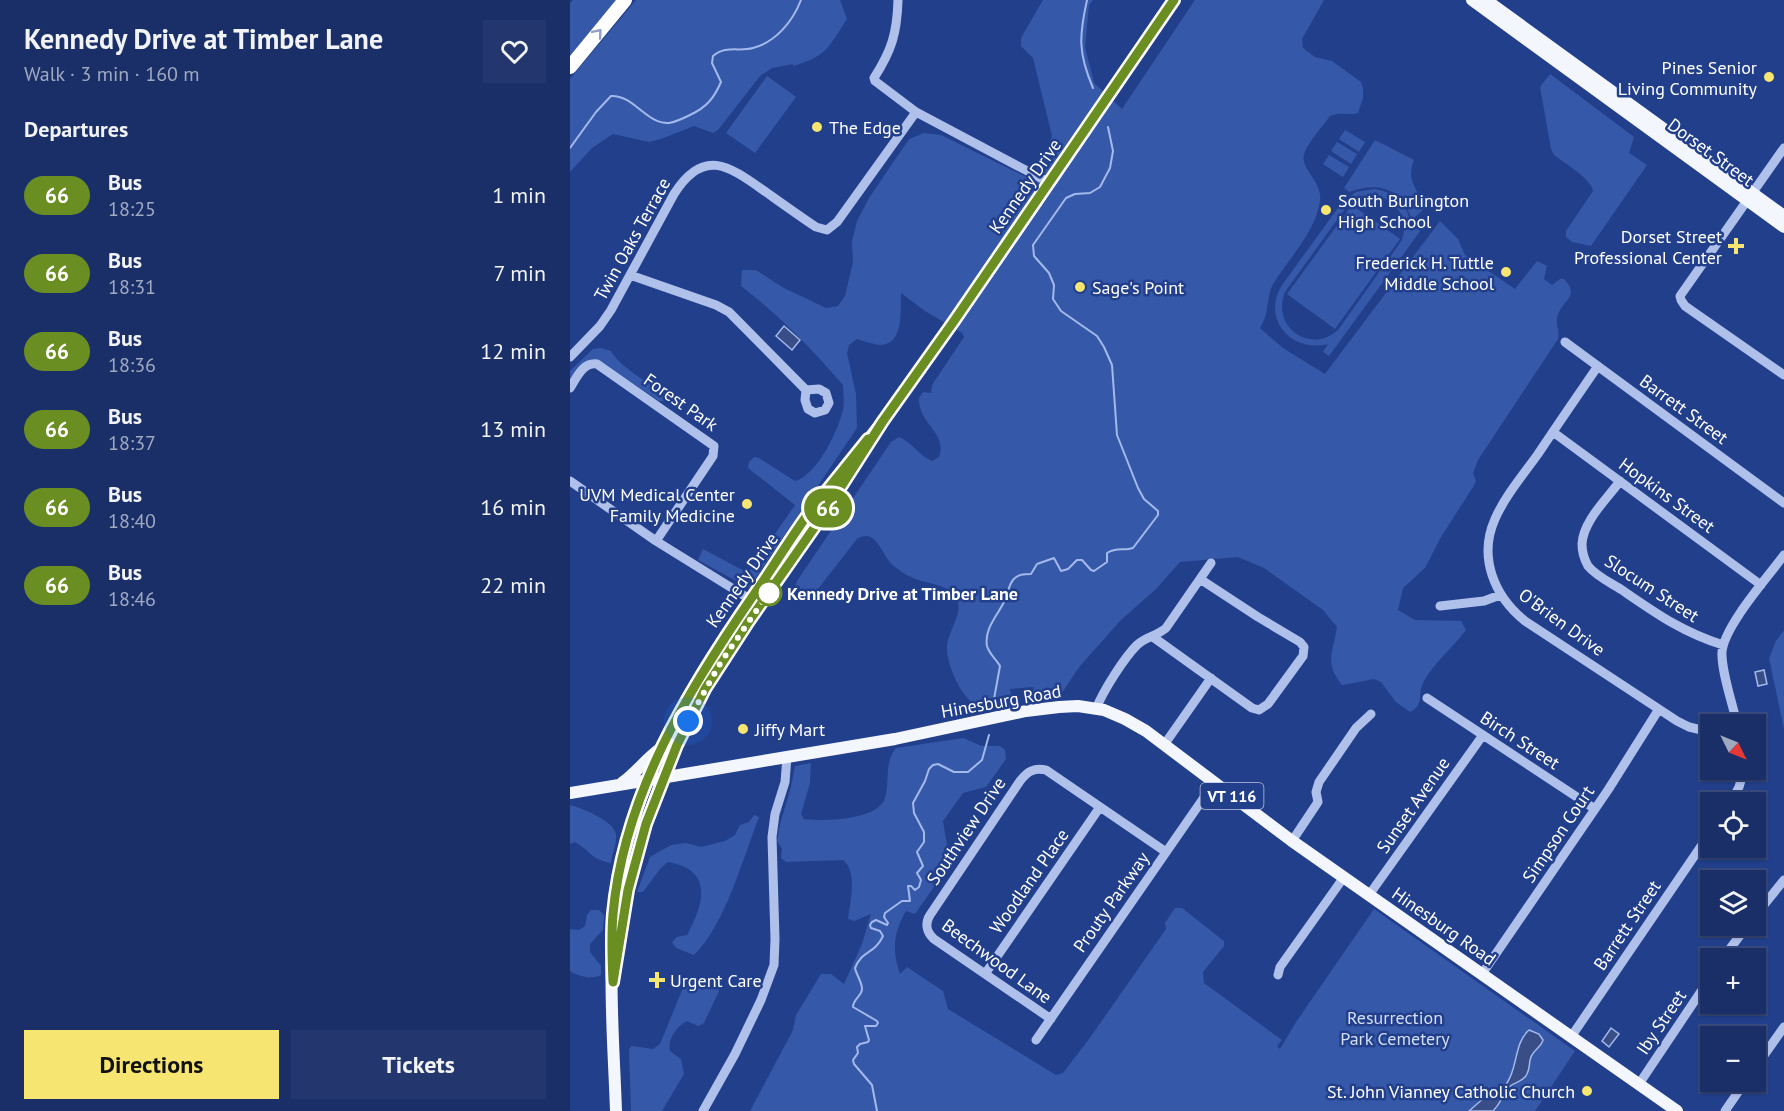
<!DOCTYPE html>
<meta charset="utf-8">
<style>
body{margin:0;font-family:"PT Sans",sans-serif;background:#23376e;color:#f1f3f6;height:100vh;display:flex;flex-direction:column;font-size:22px;white-space:nowrap}
*{box-sizing:border-box;margin:0}
p{font-size:20px;color:#9fa9c0}
.icon{flex:none;width:33px;height:33px;fill:none;stroke:currentColor;stroke-width:2;stroke-linecap:round;stroke-linejoin:round}
.map{position:relative;flex:1;overflow:hidden}
.sheet{display:flex;flex-direction:column;background:#1a2f68;width:570px}
.sheet>*{flex:none}
.badge{padding:0 12px;border-radius:20px;font-size:21px;line-height:39px}
.needle{width:39px;rotate:133deg}
.buttons{position:absolute;left:1130px;top:714px;display:grid;gap:12px}
.buttons a{display:grid;place-items:center;width:66px;height:66px;border-radius:0px;background:#1a2f68;box-shadow:0 2px 4px #0004,0 0 0 2px #384a7c;font-size:30px}
.you{position:absolute;width:30px;height:30px;margin:-15px;border:4px solid #fff;border-radius:50%;background:#1a73e8;box-shadow:0 0 0 9px #1a73e833}
.map>.badge{position:absolute;translate:-50% -50%;box-shadow:0 0 0 3px #fff}
h2{padding:0 24px;font-size:22px;line-height:54px}
.round{display:grid;place-items:center;flex:none;width:63px;height:63px;border-radius:0px;background:#23376e}
.headline{display:flex;align-items:center;justify-content:space-between;height:102px;padding:0 24px}
h1{font-size:28px;font-weight:700;line-height:45px}
.cta{display:flex;gap:12px;margin-top:auto;padding:12px 24px}
.cta a{flex:1;height:69px;border-radius:0px;background:#f7e571;color:#111;font-size:24px;font-weight:700;line-height:69px;text-align:center}
.cta a+a{background:#23376e;color:#f1f3f6}
ul{padding:0;list-style:none}
li{display:flex;align-items:center;gap:18px;height:78px;padding:0 24px}
li div{flex:1}
li b{display:block;font-size:22px}
li em{font-style:normal}
li .badge{min-width:66px;font-weight:700;text-align:center}
main{display:flex;flex:1;min-height:0}
.map>svg:first-child{display:block}
.green{fill:#3658a8;fill-rule:evenodd}
.water{fill:#394e86;stroke:#a3b9ec;stroke-width:1.5}
.lines{fill:none;stroke-linecap:round;stroke-linejoin:round}
.stream{stroke:#a3b9ec;stroke-width:2}
.minor{stroke:#afc1eb;stroke-width:9}
.major{stroke:#f4f6fe;stroke-width:12}
.highway{stroke:#fff;stroke-width:14}
.oneway{stroke:#909fc5}
.line-casing{stroke:#fff;stroke-width:14}
.line{stroke:#6b8e23;stroke-width:9}
.walk{stroke:#fff;stroke-width:6;stroke-dasharray:0 10.8}
.poi-dot{fill:#f7e571;stroke:#223f8b;stroke-width:2}
.stop-dot{fill:#fff;stroke:#6b8e23;stroke-width:3}
.labels{text-anchor:middle;dominant-baseline:central;stroke-width:5;stroke-linejoin:round;paint-order:stroke}
.shield{fill:#223f8b;stroke:#bdc5dc;stroke-width:1.5}
.shield-label{font-size:16px;font-weight:bold;fill:#fff}
.poi-label{font-size:18px;fill:#fff;stroke:#223f8b;text-anchor:end}
.street-label{font-size:18px;fill:#fff;stroke:#223f8b}
.stop-label{font-size:18px;font-weight:bold;fill:#fff;stroke:#223f8b;text-anchor:start}
.park-label{font-size:18px;fill:#d4dff8;stroke:#223f8b}
</style>
<main>
<section class="sheet">
<div class="headline"><div><h1>Kennedy Drive at Timber Lane</h1><p>Walk · 3 min · 160 m</p></div><a class="round"><svg class="icon" aria-label="heart" viewBox="0 0 24 24"><path d="M12 20l-8-8c-3-5 5-10 8-4 3-6 11-1 8 4z"/></svg></a></div>
<h2>Departures</h2>
<ul>
<li><span class="badge" style="background:#6b8e23;color:#fff">66</span><div><b>Bus</b><p>18:25</p></div><em>1 min</em></li>
<li><span class="badge" style="background:#6b8e23;color:#fff">66</span><div><b>Bus</b><p>18:31</p></div><em>7 min</em></li>
<li><span class="badge" style="background:#6b8e23;color:#fff">66</span><div><b>Bus</b><p>18:36</p></div><em>12 min</em></li>
<li><span class="badge" style="background:#6b8e23;color:#fff">66</span><div><b>Bus</b><p>18:37</p></div><em>13 min</em></li>
<li><span class="badge" style="background:#6b8e23;color:#fff">66</span><div><b>Bus</b><p>18:40</p></div><em>16 min</em></li>
<li><span class="badge" style="background:#6b8e23;color:#fff">66</span><div><b>Bus</b><p>18:46</p></div><em>22 min</em></li>
</ul>
<div class="cta"><a>Directions</a><a>Tickets</a></div>
</section>
<div class="map">
<svg width="1214" height="1111" viewBox="0 0 1214 1111">
<rect width="100%" height="100%" fill="#223f8b"/>
<path class="green" d="M 3,0 L 48,0 L 0,57 L 0,3 Z
M 66,0 L 270,0 L 277,19 C 258,48 257,56 223,66 L 223,64 L 202,68 L 190,76 L 148,130 L 143,133 L 124,126 L 91,139 L 79,142 L 43,134 L 22,148 L 0,172 L 0,79 Z
M 473,0 L 523,0 L 519,5 L 515,47 L 524,83 L 552,109 L 625,0 L 754,0 L 732,39 L 733,48 L 745,57 L 762,61 L 791,82 L 793,88 L 793,98 L 788,113 C 779,116 771,111 760,116 C 753,126 737,143 734,155 C 730,169 753,182 750,201 C 745,233 718,259 702,286 C 696,301 699,315 690,328 L 713,348 L 755,374 L 870,221 L 888,239 L 895,255 L 945,289 L 967,261 L 977,266 L 974,279 L 982,285 L 990,279 L 994,279 C 1012,298 989,301 987,319 C 986,326 990,331 988,339 L 908,460 L 903,473 L 906,481 L 903,487 L 871,537 L 855,568 L 833,588 L 828,610 L 845,620 L 891,621 L 896,630 C 882,649 864,662 853,683 C 847,696 855,704 840,712 L 826,702 L 811,682 L 804,679 L 772,685 C 754,663 763,652 767,627 L 753,610 L 694,568 L 668,557 L 610,562 L 586,589 L 551,620 L 510,666 L 489,697 L 458,703 L 464,687 L 440,689 L 443,706 C 432,708 422,710 411,707 C 392,702 376,664 377,646 C 378,632 392,614 388,602 C 380,582 356,585 341,577 C 335,575 330,570 325,567 C 312,558 307,526 287,539 L 244,594 L 236,598 L 227,596 L 225,588 L 227,581 L 321,442 L 329,437 C 342,442 348,455 362,461 L 369,457 C 378,433 348,424 349,398 L 353,392 L 361,393 L 362,385 L 394,337 L 392,333 L 355,311 L 331,293 C 330,308 335,345 310,345 C 303,344 294,341 287,339 L 279,345 L 277,353 L 286,394 L 287,428 L 179,588 L 128,560 L 133,549 L 178,573 L 225,505 L 178,468 L 179,462 L 184,457 L 189,458 L 225,481 C 246,476 267,433 272,413 C 275,405 273,394 273,385 C 242,349 209,315 171,286 L 172,270 L 186,270 L 212,287 L 256,308 L 268,306 L 275,296 L 283,262 L 282,241 L 287,221 L 299,198 L 339,139 L 354,133 L 371,135 L 458,178 L 471,164 L 482,136 L 463,58 L 451,46 L 451,38 Z
M 980,74 L 1064,137 L 1059,153 L 1077,165 L 1021,246 L 1002,242 L 996,237 L 996,231 L 1023,191 C 1022,179 994,163 984,155 L 981,149 L 970,87 Z
M 197,76 L 226,97 L 185,153 L 156,133 Z
M 775,130 L 795,142 L 789,152 L 769,139 Z
M 805,140 L 844,160 C 836,180 846,191 858,205 L 842,220 C 832,189 809,181 779,192 L 774,188 Z
M 767,142 L 787,154 L 781,164 L 761,151 Z
M 759,155 L 779,167 L 773,177 L 753,164 Z
M 805,189 C 827,193 840,207 841,229 L 844,225 L 851,230 L 759,356 L 753,352 L 758,344 C 721,353 691,319 712,285 L 773,201 L 786,192 ZM 796,196 C 822,193 840,215 832,240 L 768,330 C 740,355 701,327 715,292 L 777,206 L 786,199 Z
M 782,205 L 830,239 L 765,329 L 717,294 Z
M 31,348 L 41,351 C 54,373 82,380 97,401 L 89,401 L 29,360 L 17,361 L 0,379 L 0,371 L 23,349 Z
M 1214,630 L 1214,729 L 1199,658 L 1206,641 Z
M 393,738 L 412,746 L 430,746 L 435,750 L 436,759 L 416,787 L 393,793 L 373,821 L 380,864 L 345,914 L 336,911 C 323,933 322,951 330,974 L 337,967 L 373,991 L 378,1009 L 486,1075 L 493,1073 L 519,1039 L 596,929 L 595,923 L 605,908 L 612,908 L 654,941 L 654,946 L 633,972 L 634,983 L 712,1040 L 707,1046 L 710,1049 L 726,1022 L 804,909 L 1005,1051 L 965,1111 L 180,1111 L 223,1030 L 226,1015 L 251,974 L 261,974 L 274,984 L 292,944 L 301,914 L 284,921 L 278,919 C 280,902 288,872 273,860 L 216,862 L 211,858 L 212,849 L 207,841 L 210,824 L 221,787 L 225,766 L 241,763 L 240,783 L 231,814 L 234,819 C 253,822 309,820 315,798 C 320,781 314,762 326,748 Z
M 0,805 C 12,808 45,821 46,835 C 47,843 42,854 41,863 C 20,859 21,851 5,842 L 0,844 Z
M 184,815 L 189,817 C 173,858 155,925 124,955 L 106,948 L 102,942 L 107,937 L 117,935 C 134,904 144,870 98,862 L 90,869 L 73,892 L 67,892 L 80,857 L 101,845 L 116,843 L 131,847 L 155,841 L 165,835 L 170,825 L 179,822 Z
M 21,910 L 29,910 L 34,915 L 33,930 L 20,944 L 20,952 L 31,966 L 31,975 C 22,980 8,976 0,971 L 0,929 L 9,930 L 15,926 L 17,915 Z
M 117,978 L 147,986 L 149,991 L 134,1023 L 128,1026 L 117,1021 C 107,1026 97,1039 100,1051 L 111,1059 L 114,1074 L 92,1111 L 61,1111 L 59,1049 L 62,1046 L 83,1049 L 90,1044 Z"/>
<path class="water" d="M 214,326 L 230,340 L 222,350 L 206,336 Z
M 1194,670 L 1197,684 L 1188,686 L 1185,672 Z
M 1041,1028 L 1049,1034 L 1039,1047 L 1032,1041 Z
M 959,1030 L 969,1034 L 973,1040 C 971,1047 965,1049 962,1055 C 958,1061 961,1067 957,1074 C 953,1083 945,1081 939,1087 C 932,1095 932,1102 923,1111 L 899,1111 C 905,1106 911,1100 918,1095 C 925,1090 932,1092 937,1083 C 948,1067 944,1043 959,1030 Z"/>
<g class="lines">
<path class="stream" d="M 517,0 C 509,36 508,53 523,88
M 0,148 L 26,112 L 41,96 C 64,95 76,124 99,123 C 106,122 114,118 120,115 C 137,107 144,98 151,82 L 142,63 L 143,56 C 156,45 169,52 183,48 C 206,42 223,21 231,0
M 424,699 L 430,666 C 427,660 419,654 417,646 C 414,629 427,616 434,602 C 438,595 438,586 443,580 C 448,574 454,574 461,574 L 467,564 L 484,558 L 491,571 L 498,569 L 507,560 L 512,560 L 521,570 L 524,571 L 537,562 L 537,553 C 546,547 554,551 563,548 L 588,515 L 588,511 L 574,499 L 568,488 L 547,435 L 542,365 L 534,347 L 527,336 L 491,311 L 483,299 L 484,285 L 479,273 L 464,256 L 463,245 L 496,198 L 505,194 L 520,193 L 530,187 L 540,168 L 543,151 L 538,127
M 307,1111 L 302,1085 L 284,1064 L 283,1060 L 288,1053 L 287,1047 L 290,1044 L 298,1042 L 299,1040 L 295,1026 L 306,1026 L 308,1023 L 307,1021 L 283,1007 C 283,999 292,996 292,989 C 292,982 286,974 285,968 C 293,949 304,955 313,936 L 310,931 L 301,928 L 300,925 L 302,922 L 306,920 L 317,925 L 318,923 L 314,917 L 315,913 L 332,901 L 340,901 L 338,886 L 341,886 L 345,890 L 349,887 L 351,880 L 347,873 L 353,866 L 347,852 L 354,842 L 354,832 L 344,813 L 343,803 L 355,781 L 359,769 L 363,765 L 368,764 L 384,772 L 398,772 L 412,760 L 419,735"/>
<path class="minor" d="M 328,0 C 327,33 322,50 304,78 L 305,81 L 346,112
M 1214,148 L 1110,296 L 1111,300 L 1115,306 L 1214,375
M 60,275 L 146,305 L 159,312 L 236,390 L 235,400 L 238,409 L 245,413 L 255,410 L 259,403 L 256,393 L 249,389 L 236,390
M 995,342 L 1214,503
M 0,357 L 30,326 L 41,310 L 104,194 C 133,148 158,165 193,190 C 210,202 228,215 246,227 L 257,230 L 267,222 L 346,112 L 480,183
M 1028,366 C 1008,395 988,424 968,454 C 953,475 935,496 925,519 C 908,557 924,596 955,621 L 1107,721 L 1119,727 L 1140,732
M 0,388 C 7,377 13,362 27,364 L 144,446 L 143,456 L 86,541
M 983,432 L 1191,585
M 0,481 L 86,541 L 186,603
M 1050,481 C 1037,499 1013,521 1012,544 C 1012,552 1014,559 1018,566 C 1026,576 1041,583 1052,590 C 1087,614 1112,632 1153,645
M 870,606 L 914,601 L 930,595
M 583,637 L 682,708 L 689,710 L 698,704 L 733,656 L 734,647 L 730,642 L 688,617 L 630,579
M 857,698 L 1025,809
M 526,709 C 533,691 554,658 567,645 C 575,637 587,636 596,628 L 641,563
M 1167,724 C 1163,705 1151,671 1152,652 C 1154,626 1198,577 1214,555
M 594,745 L 641,678
M 1161,802 L 1169,787 L 1174,770
M 722,841 L 748,802 L 746,792 L 749,782 L 786,728 L 801,714
M 799,895 L 913,735
M 1185,916 L 1214,880
M 1153,958 L 1177,926
M 415,974 L 530,807
M 912,974 L 1038,790 L 1089,709
M 708,975 L 710,967 L 774,877
M 481,1019 L 364,939 C 356,932 355,923 360,915 L 450,781 C 457,772 464,767 476,770 L 596,852
M 1001,1037 L 1140,833
M 466,1040 L 644,783
M 1185,1068 L 1214,1027
M 1069,1084 L 1140,978
M 133,1111 L 165,1054 L 191,1000 L 204,965 L 205,939 L 202,837 L 205,814 L 215,782 L 217,757
M 1155,1111 L 1175,1082"/>
<path class="major" d="M 902,0 L 1214,227
M 916,0 L 1214,216
M 52,783 C 66,773 76,759 90,749
M 0,793 L 217,757 L 325,739 L 456,711 L 489,707 L 508,706 L 534,710 L 555,719 L 576,731 L 722,841 L 1107,1111
M 48,943 C 64,844 97,748 151,663 C 191,597 240,537 281,471
M 46,1111 C 43,1023 33,928 57,843 C 81,752 128,673 182,598 C 203,568 221,536 243,508 C 268,476 295,445 319,412 C 417,277 510,138 604,0"/>
<path class="highway" d="M 0,67 L 55,0"/>
</g>
<defs><path id="oneway-chevron" d="M-2-3.5L2.5 0L-2 3.5" fill="none" stroke-width="1.6" stroke-linecap="round" stroke-linejoin="round" transform="scale(1.5)"/></defs>
<use class="oneway" href="#oneway-chevron" transform="translate(28 33) rotate(-50)"/>
<g class="lines">
<g class="line-casing">
<path id="line" d="M 298,439 C 279,463 260,486 241,510 C 221,537 204,566 185,593 C 118,690 54,794 43,914 C 41,937 42,960 43,982 L 58,890 L 76,824 L 107,745 L 135,689 L 179,621 L 251,518 L 313,421 L 384,321 L 604,0"/>
</g>
<use href="#line" class="line"/>
<path class="walk" d="M 118,721 L 151,662 L 202,588 L 199,593"/>
</g>
<g class="poi-dot">
<circle cx="1199" cy="77" r="6"/>
<circle cx="247" cy="127" r="6"/>
<circle cx="756" cy="210" r="6"/>
<path d="M1163 237h6v6h6v6h-6v6h-6v-6h-6v-6h6z"/>
<circle cx="936" cy="272" r="6"/>
<circle cx="510" cy="287" r="6"/>
<circle cx="177" cy="504" r="6"/>
<circle cx="173" cy="729" r="6"/>
<path d="M84 971h6v6h6v6h-6v6h-6v-6h-6v-6h6z"/>
<circle cx="1017" cy="1091" r="6"/>
</g>
<circle class="stop-dot" cx="199" cy="593" r="12"/>
<g class="labels">
<rect class="shield" x="630.5" y="783" width="63" height="26" rx="4.5"/>
<g class="shield-label">
<text x="662" y="796">VT 116</text>
</g>
<g class="poi-label">
<text x="1187" y="67">Pines Senior<tspan x="1187" dy="21">Living Community</tspan></text>
<text x="259" y="127" text-anchor="start">The Edge</text>
<text x="768" y="200" text-anchor="start">South Burlington<tspan x="768" dy="21">High School</tspan></text>
<text x="1152" y="236">Dorset Street<tspan x="1152" dy="21">Professional Center</tspan></text>
<text x="924" y="262">Frederick H. Tuttle<tspan x="924" dy="21">Middle School</tspan></text>
<text x="522" y="287" text-anchor="start">Sage's Point</text>
<text x="165" y="494">UVM Medical Center<tspan x="165" dy="21">Family Medicine</tspan></text>
<text x="185" y="729" text-anchor="start">Jiffy Mart</text>
<text x="100" y="980" text-anchor="start">Urgent Care</text>
<text x="1005" y="1091">St. John Vianney Catholic Church</text>
</g>
<g class="street-label">
<text transform="translate(1141 152) rotate(36)">Dorset Street</text>
<text transform="translate(455 186) rotate(-55)">Kennedy Drive</text>
<text transform="translate(62 239) rotate(-61)">Twin Oaks Terrace</text>
<text transform="translate(111 402) rotate(35)">Forest Park</text>
<text transform="translate(1114 409) rotate(36)">Barrett Street</text>
<text transform="translate(1097 495) rotate(36)">Hopkins Street</text>
<text transform="translate(172 580) rotate(-55)">Kennedy Drive</text>
<text transform="translate(1082 588) rotate(33)">Slocum Street</text>
<text transform="translate(992 622) rotate(36)">O'Brien Drive</text>
<text transform="translate(431 701) rotate(-10)">Hinesburg Road</text>
<text transform="translate(950 740) rotate(33)">Birch Street</text>
<text transform="translate(843 805) rotate(-55)">Sunset Avenue</text>
<text transform="translate(396 831) rotate(-56)">Southview Drive</text>
<text transform="translate(988 834) rotate(-56)">Simpson Court</text>
<text transform="translate(459 881) rotate(-55)">Woodland Place</text>
<text transform="translate(541 902) rotate(-55)">Prouty Parkway</text>
<text transform="translate(1057 925) rotate(-56)">Barrett Street</text>
<text transform="translate(874 926) rotate(35)">Hinesburg Road</text>
<text transform="translate(427 961) rotate(36)">Beechwood Lane</text>
<text transform="translate(1091 1022) rotate(-56)">Iby Street</text>
</g>
<g class="stop-label">
<text x="217" y="593">Kennedy Drive at Timber Lane</text>
</g>
<g class="park-label">
<text x="825" y="1017">Resurrection<tspan x="825" dy="21">Park Cemetery</tspan></text>
</g>
</g>
</svg>
<div class="buttons">
<a><svg class="needle" viewBox="-14 -14 28 28"><path d="M0-13l5 13h-10z" fill="#e53935"/><path d="M0 13l5-13h-10z" fill="#9fa9c0"/></svg></a>
<a><svg class="icon" aria-label="locate" viewBox="0 0 24 24"><circle cx="12" cy="12" r="6"/><path d="M12 2v4M12 18v4M2 12h4M18 12h4"/></svg></a>
<a><svg class="icon" aria-label="layers" viewBox="0 0 24 24"><path d="M12 4l9 5-9 5-9-5zM3 14l9 5 9-5"/></svg></a>
<a>+</a>
<a>−</a>
</div>
<div class="you" style="left:118px;top:721px"></div>
<b class="badge" style="left:258px;top:508px;background:#6b8e23;color:#fff">66</b>
</div>
</main>
